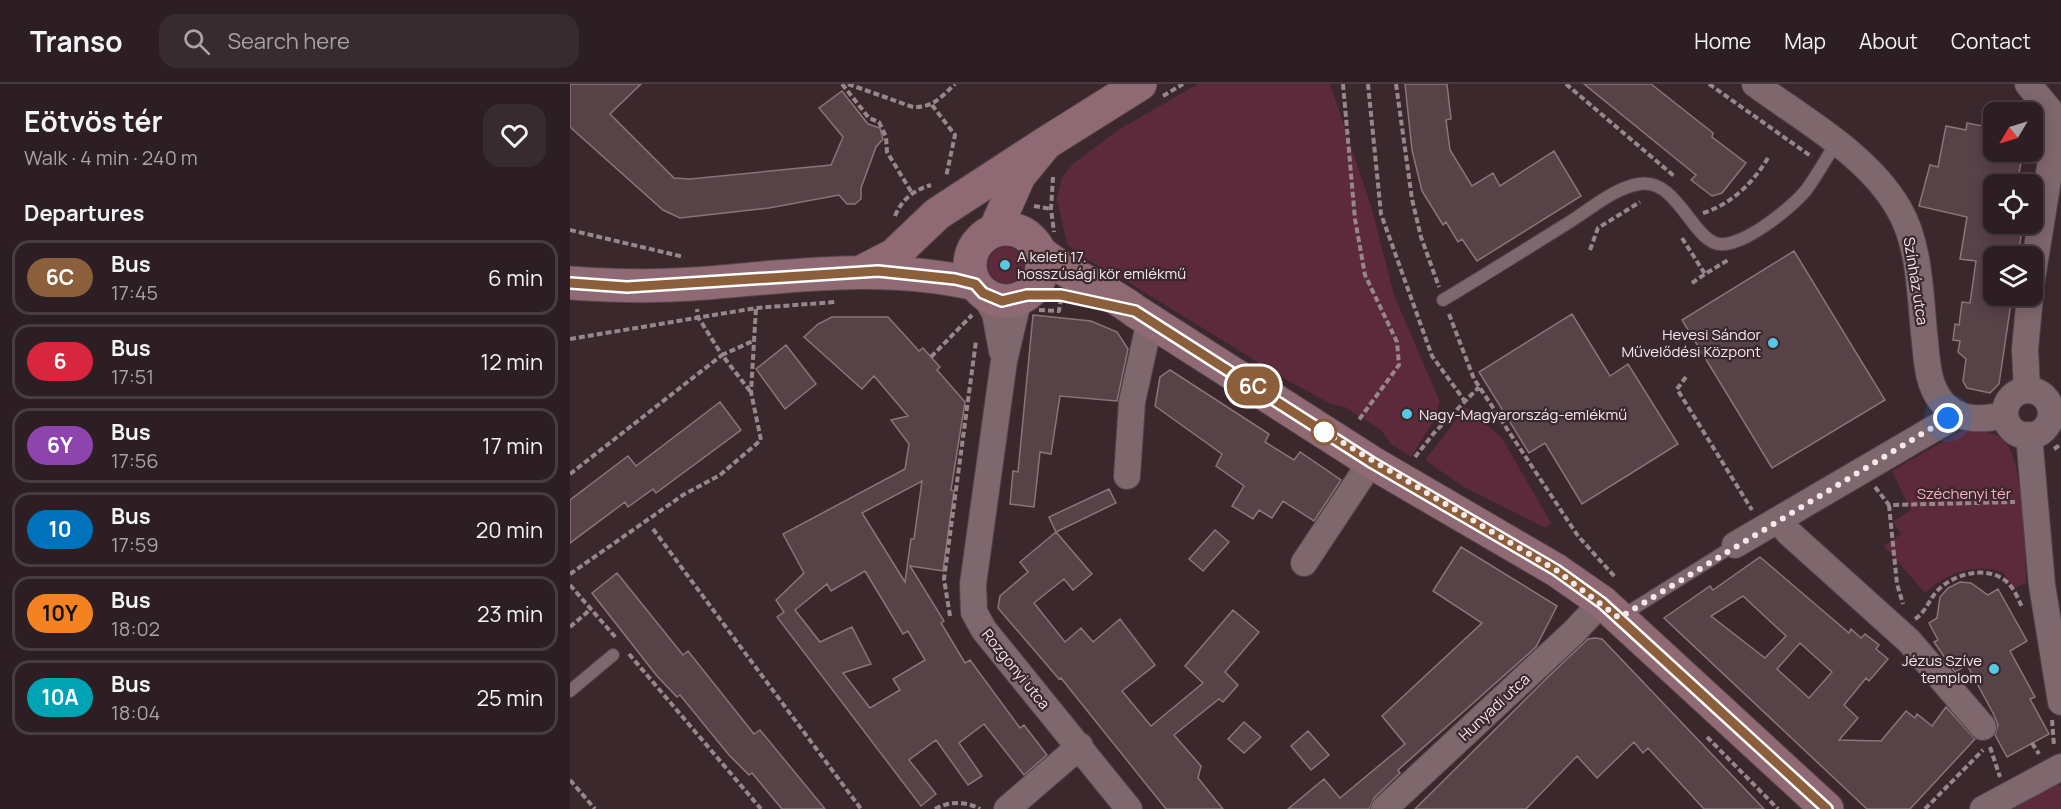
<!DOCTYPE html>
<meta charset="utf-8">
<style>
body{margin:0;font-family:Manrope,sans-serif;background:#382b2f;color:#f1f3f6;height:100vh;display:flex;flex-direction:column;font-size:22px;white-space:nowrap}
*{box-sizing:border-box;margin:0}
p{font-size:20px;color:#a6a2a5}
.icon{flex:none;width:33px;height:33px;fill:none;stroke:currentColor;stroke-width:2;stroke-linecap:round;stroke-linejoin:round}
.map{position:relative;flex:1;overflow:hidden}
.drawer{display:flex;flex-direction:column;background:#2c1e22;width:570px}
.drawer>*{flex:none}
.badge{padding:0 12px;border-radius:20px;font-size:21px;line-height:39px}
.needle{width:39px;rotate:232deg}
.buttons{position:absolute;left:1413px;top:18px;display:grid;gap:12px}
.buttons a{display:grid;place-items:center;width:60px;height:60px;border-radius:12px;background:#2c1e22;box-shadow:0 3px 15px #0003,0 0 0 2px #483c40;font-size:30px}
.you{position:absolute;width:30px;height:30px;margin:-15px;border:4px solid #fff;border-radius:50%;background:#1a73e8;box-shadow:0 0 0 9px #1a73e833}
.map>.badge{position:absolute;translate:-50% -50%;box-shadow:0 0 0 3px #fff}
h2{padding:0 24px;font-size:22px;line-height:54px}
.round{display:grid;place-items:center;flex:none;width:63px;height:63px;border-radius:18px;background:#382b2f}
.summary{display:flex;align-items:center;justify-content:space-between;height:102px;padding:0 24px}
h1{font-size:28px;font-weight:700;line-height:45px}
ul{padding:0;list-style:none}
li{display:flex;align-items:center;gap:18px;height:75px;margin:0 12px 9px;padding:0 12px;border:3px solid #483c40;border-radius:18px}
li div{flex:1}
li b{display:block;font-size:22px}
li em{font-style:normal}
li .badge{min-width:66px;font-weight:700;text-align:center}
header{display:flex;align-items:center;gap:36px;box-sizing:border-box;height:84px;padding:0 30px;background:#2c1e22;border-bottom:2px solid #483c40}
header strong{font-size:28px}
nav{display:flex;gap:33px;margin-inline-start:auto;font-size:21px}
.search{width:420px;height:54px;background:#382b2f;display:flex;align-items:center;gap:15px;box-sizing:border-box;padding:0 21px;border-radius:18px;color:#a6a2a5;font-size:22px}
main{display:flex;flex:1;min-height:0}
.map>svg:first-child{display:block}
.green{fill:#5c2a3a}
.building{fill:#574248;stroke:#8b7479;stroke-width:1.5;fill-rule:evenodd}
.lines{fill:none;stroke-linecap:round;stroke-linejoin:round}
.lane-casing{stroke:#544448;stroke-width:14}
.street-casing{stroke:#544448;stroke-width:28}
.secondary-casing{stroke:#544448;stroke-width:35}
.path{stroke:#97878b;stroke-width:4;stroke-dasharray:6 3;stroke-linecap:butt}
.lane{stroke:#7e676d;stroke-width:12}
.street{stroke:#7e676d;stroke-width:26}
.secondary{stroke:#8f6973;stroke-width:33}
.line-casing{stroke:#fff;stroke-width:14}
.line{stroke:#8b5e3c;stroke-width:9}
.walk{stroke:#f5e8eb;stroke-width:6;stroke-dasharray:0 10.8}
.poi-dot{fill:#56c9e0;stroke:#3b282d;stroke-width:2}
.stop-dot{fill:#fff;stroke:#8b5e3c;stroke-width:3}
.labels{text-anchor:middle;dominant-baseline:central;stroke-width:4.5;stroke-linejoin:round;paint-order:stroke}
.poi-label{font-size:15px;fill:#f5e8eb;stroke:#3b282d;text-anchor:start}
.street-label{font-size:15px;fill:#f5e8eb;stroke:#3b282d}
.park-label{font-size:15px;fill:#fcafc4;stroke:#3b282d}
</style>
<header>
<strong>Transo</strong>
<div class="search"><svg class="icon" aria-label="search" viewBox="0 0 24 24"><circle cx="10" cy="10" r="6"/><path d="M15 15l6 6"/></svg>Search here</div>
<nav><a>Home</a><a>Map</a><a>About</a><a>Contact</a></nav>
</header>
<main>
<section class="drawer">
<div class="summary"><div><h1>Eötvös tér</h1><p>Walk · 4 min · 240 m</p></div><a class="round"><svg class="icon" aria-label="heart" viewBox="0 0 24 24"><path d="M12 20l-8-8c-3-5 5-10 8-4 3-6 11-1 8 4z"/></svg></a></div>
<h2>Departures</h2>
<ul>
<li><span class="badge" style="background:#8b5e3c;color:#fff">6C</span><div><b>Bus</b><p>17:45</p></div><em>6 min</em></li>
<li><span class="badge" style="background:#d7263d;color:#fff">6</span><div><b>Bus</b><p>17:51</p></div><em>12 min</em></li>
<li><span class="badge" style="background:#8e44ad;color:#fff">6Y</span><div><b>Bus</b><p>17:56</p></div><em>17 min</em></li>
<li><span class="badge" style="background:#0072bc;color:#fff">10</span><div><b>Bus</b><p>17:59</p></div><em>20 min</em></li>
<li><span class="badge" style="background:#f58220;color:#111">10Y</span><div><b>Bus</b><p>18:02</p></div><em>23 min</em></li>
<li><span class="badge" style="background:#00a3b4;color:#fff">10A</span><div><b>Bus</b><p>18:04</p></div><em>25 min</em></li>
</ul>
</section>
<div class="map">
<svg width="1491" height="725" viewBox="0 0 1491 725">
<rect width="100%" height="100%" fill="#3b282d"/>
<path class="green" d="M 628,0 L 760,0 L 802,125 L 824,211 L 870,318 L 863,338 L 841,373 L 821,360 L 811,346 L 775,323 L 761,320 L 715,295 L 558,198 L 512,173 L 497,160 L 487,115 L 492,93 L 504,79 L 548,46 Z
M418 181a18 18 0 1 1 36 0a18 18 0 1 1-36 0Z
M 896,323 L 932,354 L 981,439 L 976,444 L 894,403 L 855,376 Z
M 1404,346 C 1416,347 1430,350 1437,360 C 1453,382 1456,470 1456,499 L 1444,504 L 1433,488 C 1403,479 1378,488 1355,509 L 1314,462 L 1331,450 L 1323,438 L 1341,426 L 1322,387 L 1391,347 Z
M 1486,698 L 1491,702 L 1491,725 L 1435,725 Z"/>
<path class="building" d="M 0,0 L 71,0 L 40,30 L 104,94 L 120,95 L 261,81 L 273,53 L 249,24 L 272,7 L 298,40 L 310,44 L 313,55 L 306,63 L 291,104 L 291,115 L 285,120 L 277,120 L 269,111 L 199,124 L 110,134 L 93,126 L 0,43 Z
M 835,0 L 877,0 L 881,35 L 876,36 L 880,66 L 902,102 L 923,89 L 930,102 L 984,67 L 1011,112 L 907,177 L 892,155 L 888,158 L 876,138 L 873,141 L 852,107 L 842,66 Z
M 1014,0 L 1081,0 L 1143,49 L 1142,53 L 1176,79 L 1152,109 L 1142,112 L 1121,96 L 1126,91 Z
M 1397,39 L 1424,44 L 1424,68 L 1453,68 L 1447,100 L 1424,100 L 1424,140 L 1453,140 L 1448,172 L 1424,172 L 1424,212 L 1442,212 L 1429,300 L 1420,309 L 1397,304 L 1393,297 L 1396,275 L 1388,268 L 1390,257 L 1383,256 L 1385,240 L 1389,241 L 1392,218 L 1400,219 L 1406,177 L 1390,175 L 1397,133 L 1349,122 L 1360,81 L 1368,83 L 1376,42 L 1396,46 Z
M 1224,167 L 1315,316 L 1202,384 L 1112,236 Z
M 1002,230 L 1040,292 L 1058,280 L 1108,360 L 1012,420 L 975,359 L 959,369 L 909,288 Z
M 463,231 L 521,237 L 547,248 L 558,265 L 547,317 L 490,312 L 481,370 L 470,368 L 464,423 L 440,420 L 443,387 L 448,388 Z
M 262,233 L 318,233 L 349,267 L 353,264 L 370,283 L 367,286 L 395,318 L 381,406 L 384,407 L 373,487 L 340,482 L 374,537 L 371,539 L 395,579 L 400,576 L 450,644 L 454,641 L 477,671 L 454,691 L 414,640 L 389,659 L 412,692 L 398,701 L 366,656 L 339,676 L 366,710 L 351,722 L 207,533 L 214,528 L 206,516 L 234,489 L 213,450 L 335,385 L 339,360 L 321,336 L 338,332 L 304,292 L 292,305 L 234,253 L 248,240 ZM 352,397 L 344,455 L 341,455 L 335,498 L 292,429 ZM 295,487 L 333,550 L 338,547 L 355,576 L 323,595 L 330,606 L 300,624 L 273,589 L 301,580 L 282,543 L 250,558 L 225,526 L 257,500 L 261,507 Z
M 216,261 L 246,300 L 215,325 L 186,285 Z
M 600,286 L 699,350 L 695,358 L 724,376 L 730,368 L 771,396 L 744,437 L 713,417 L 702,434 L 689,426 L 683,435 L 662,422 L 674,402 L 646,382 L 652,370 L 585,322 L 590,293 Z
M 150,318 L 171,346 L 86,409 L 83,405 L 58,423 L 55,418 L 0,459 L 0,416 L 58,372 L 66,382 Z
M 539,405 L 546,419 L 486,448 L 479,433 Z
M 645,446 L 659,458 L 633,487 L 619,475 Z
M 486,448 L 522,490 L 503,506 L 494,495 L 464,519 L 495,558 L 511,544 L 523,558 L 550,535 L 585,581 L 552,607 L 581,642 L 633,599 L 615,582 L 663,526 L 689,548 L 655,588 L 668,601 L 653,618 L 649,615 L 604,651 L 631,682 L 628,694 L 653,725 L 596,725 L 491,594 L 489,595 L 428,524 L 430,512 L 458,488 L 450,478 Z
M 891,463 L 987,522 L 966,563 L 828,686 L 830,689 L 804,714 L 799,725 L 718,725 L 754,695 L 770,714 L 835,660 L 812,632 L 912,539 L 863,507 Z
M 1190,473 L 1279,549 L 1281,545 L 1291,554 L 1295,550 L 1309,561 L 1306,565 L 1318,575 L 1299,597 L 1296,594 L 1274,621 L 1288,634 L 1269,656 L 1311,657 L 1336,627 L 1345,634 L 1347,630 L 1362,642 L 1376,623 L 1405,655 L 1340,725 L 1297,725 L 1094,534 L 1140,502 L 1143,506 ZM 1173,512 L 1216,552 L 1195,574 L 1141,532 ZM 1230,559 L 1262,588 L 1239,614 L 1207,585 Z
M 47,489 L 113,571 L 118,567 L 184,650 L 190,646 L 255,725 L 212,725 L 182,689 L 179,691 L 159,671 L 110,611 L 107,613 L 87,592 L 22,509 Z
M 1390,498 L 1401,499 L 1418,511 L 1428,505 L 1457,557 L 1440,567 L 1465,613 L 1460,615 L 1479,650 L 1437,673 L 1425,651 L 1428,641 L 1423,629 L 1397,581 L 1385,588 L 1364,558 L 1368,556 L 1359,539 L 1367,534 L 1370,513 L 1378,504 Z
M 1025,554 L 1032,555 L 1194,725 L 1134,725 L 1078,664 L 1073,669 L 1064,658 L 1027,694 L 1007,672 L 956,725 L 845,725 L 980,591 L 1018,555 Z
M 674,638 L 691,653 L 674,669 L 658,655 Z
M 738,647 L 759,671 L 741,686 L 721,662 Z"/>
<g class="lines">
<g class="lane-casing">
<path id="lane" d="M 873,216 C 915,191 956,165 998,139 C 1019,126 1044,104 1069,100 C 1105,94 1120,149 1145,159 C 1168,168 1223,123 1237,105 C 1247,91 1256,75 1266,59
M 1050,533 L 1165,461
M 0,607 L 43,571"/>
</g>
<g class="street-casing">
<path id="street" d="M 1185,0 C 1234,36 1298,71 1329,125 C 1351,163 1350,215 1355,258 C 1357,278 1358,302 1372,318 C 1388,338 1413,336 1435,331
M 1458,0 L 1491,40
M 1462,195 L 1485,52 L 1491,39
M 413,209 L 425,229 L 432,267
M 452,213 L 446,226 L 434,277 L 403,500 L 404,528 L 414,546 L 559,725
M 1457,306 L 1455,265 L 1460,212
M1435 329a23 23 0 1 1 46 0a23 23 0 1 1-46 0Z
M 1459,351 L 1472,501 L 1491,618
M 557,392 L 562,318 L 580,236
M 1208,436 L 1218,448 L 1339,557 L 1413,643
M 1165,461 L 1375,338 L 1378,334 L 1378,324
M 734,479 L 801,378
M 437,725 L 510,662
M 814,725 L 1004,548 L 1032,518
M 1413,725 L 1491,683"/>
</g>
<g class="secondary-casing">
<path id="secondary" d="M400 181a36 36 0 1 1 72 0a36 36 0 1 1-72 0Z
M 425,146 L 449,92 L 476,59 L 570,0
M 471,169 C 500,193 535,204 565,227 L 801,378 L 986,486 L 1032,518 L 1257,725
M 295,186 L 324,171 L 367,130 L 476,59
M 0,199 C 41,202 82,203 123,200 C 219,193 309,178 405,200"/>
</g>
<path class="path" d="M 272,0 L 299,34 L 309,38 L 316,53 L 317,68 L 342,109
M 278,0 L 343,23 C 363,24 371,13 385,0
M 773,0 L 785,135 L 795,191 L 827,258 L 829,281 L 788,337
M 798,0 L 811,130 L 862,272 L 894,316
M 826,0 L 842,115 L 851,153 L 869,203
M 996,0 L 1104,92
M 1139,0 L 1242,73
M 593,12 L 613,0
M 362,21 L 385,51 L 376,93
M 483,93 L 481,125 L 484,148
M 464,122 L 481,125
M 1133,129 C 1162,120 1184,98 1199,72
M 325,132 C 332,115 344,106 361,101
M 0,146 L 114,173
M 1112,154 L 1135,190 L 1158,176
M 1020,166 L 1028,144 L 1070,118
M 1122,199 L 1135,190
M 469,226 L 489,227 L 491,214
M 879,230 L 904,295 L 1008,452 L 1045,493
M 0,255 L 186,224 L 265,218
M 361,273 L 402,231
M 1116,293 L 1107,305 L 1182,426
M 180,307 L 152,271 L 183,257
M 1484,365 L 1491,360
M 845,373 L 864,349 L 909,303
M 0,390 L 152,271 L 128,233 L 127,225
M 1305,403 L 1319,421 L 1445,418
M 1319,421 L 1327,500 L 1333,520
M 83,445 L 291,725
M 0,490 L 113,411 L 150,391 L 191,356 L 181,308 L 186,224
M 0,501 L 47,555
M 380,532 L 374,495 L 406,257
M 1345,535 C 1356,528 1359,515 1368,506 C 1385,489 1418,481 1437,498 C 1444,504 1448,515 1452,523
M 0,543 L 21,525
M 59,570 L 191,725
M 1482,636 L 1484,662
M 1137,653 L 1208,725
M 1462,659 L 1469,670
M 1420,663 L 1430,693
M 0,696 L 25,725
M 365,725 C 379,717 396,717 410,725
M 1355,725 L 1413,666"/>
<use href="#lane" class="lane"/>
<use href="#street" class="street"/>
<use href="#secondary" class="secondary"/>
</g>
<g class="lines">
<g class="line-casing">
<path id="line" d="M 0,199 L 57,203 L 308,187 L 385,195 L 405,200 L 413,209 L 432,217 L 457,211 L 491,211 L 565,227 L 801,378 L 986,486 L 1032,519 L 1257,725"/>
</g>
<use href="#line" class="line"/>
<path class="walk" d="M 754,348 L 750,345 L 986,486 L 1049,534 L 1378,334"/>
</g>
<g class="poi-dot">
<circle cx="435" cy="181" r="6"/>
<circle cx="1203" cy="259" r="6"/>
<circle cx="837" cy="330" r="6"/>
<circle cx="1424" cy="585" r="6"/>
</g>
<circle class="stop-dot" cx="754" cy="348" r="12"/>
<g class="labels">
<g class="poi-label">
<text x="447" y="172">A keleti 17.<tspan x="447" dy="17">hosszúsági kör emlékmű</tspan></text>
<text x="1191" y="250" text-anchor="end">Hevesi Sándor<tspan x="1191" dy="17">Művelődési Központ</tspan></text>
<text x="849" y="330">Nagy-Magyarország-emlékmű</text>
<text x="1412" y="576" text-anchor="end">Jézus Szíve<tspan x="1412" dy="17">templom</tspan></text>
</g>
<g class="street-label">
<text transform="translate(1346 197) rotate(81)">Színház utca</text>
<text transform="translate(446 585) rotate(51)">Rozgonyi utca</text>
<text transform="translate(924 623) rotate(-43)">Hunyadi utca</text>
</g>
<g class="park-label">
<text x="1394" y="409">Széchenyi tér</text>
</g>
</g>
</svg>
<div class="buttons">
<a><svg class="needle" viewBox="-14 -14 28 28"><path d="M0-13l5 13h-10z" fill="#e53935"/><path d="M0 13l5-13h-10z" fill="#a6a2a5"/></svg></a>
<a><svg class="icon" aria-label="locate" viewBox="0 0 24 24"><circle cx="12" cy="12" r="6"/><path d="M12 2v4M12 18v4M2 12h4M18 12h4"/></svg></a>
<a><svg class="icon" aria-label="layers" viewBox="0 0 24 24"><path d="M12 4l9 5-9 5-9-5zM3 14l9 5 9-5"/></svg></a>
</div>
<div class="you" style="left:1378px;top:334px"></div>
<b class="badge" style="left:683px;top:302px;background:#8b5e3c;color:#fff">6C</b>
</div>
</main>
